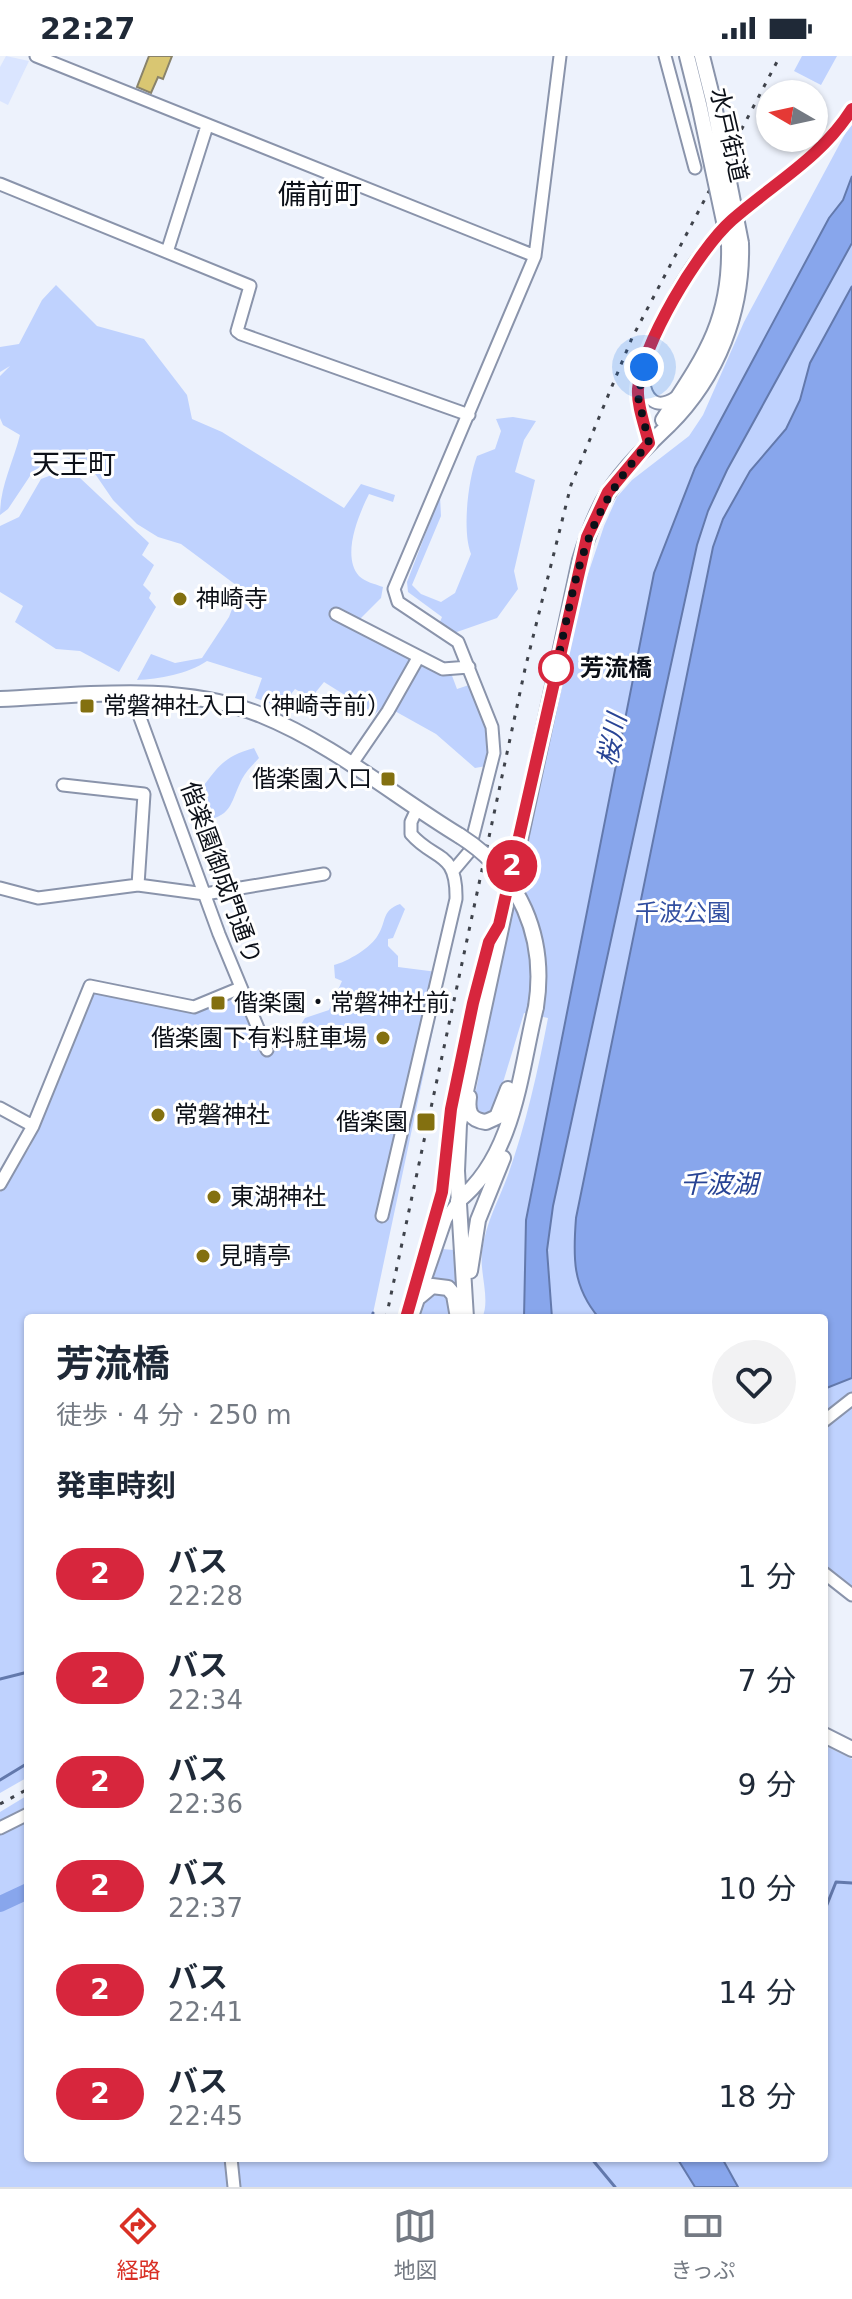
<!DOCTYPE html>
<html lang="ja">
<meta charset="utf-8">
<style>
body{margin:0;font-family:"DejaVu Sans","Noto Sans JP",sans-serif;background:#f2f2f3;color:#1f2937;height:100vh;display:flex;flex-direction:column;font-size:30px;white-space:nowrap}
*{box-sizing:border-box;margin:0}
p{font-size:26px;color:#747a83}
.icon{flex:none;width:44px;height:44px;fill:none;stroke:currentColor;stroke-width:2;stroke-linecap:round;stroke-linejoin:round}
.map{position:relative;flex:1;overflow:hidden}
.sheet{position:absolute;left:24px;top:1258px;width:804px;height:848px;display:flex;flex-direction:column;background:#fff;border-radius:8px;box-shadow:0 2px 6px #0004}
.sheet>*{flex:none}
.badge{padding:0 16px;border-radius:26px;font-size:28px;line-height:52px}
.needle{width:52px;rotate:279deg}
.buttons{position:absolute;left:756px;top:24px;display:grid;gap:16px}
.buttons a{display:grid;place-items:center;width:72px;height:72px;border-radius:50%;background:#fff;box-shadow:0 2px 6px #0004;font-size:40px}
.you{position:absolute;width:40px;height:40px;margin:-20px;border:6px solid #fff;border-radius:50%;background:#1a73e8;box-shadow:0 0 0 12px #1a73e833}
.map>.badge{position:absolute;translate:-50% -50%;box-shadow:0 0 0 4px #fff}
h2{padding:0 32px;font-size:30px;line-height:72px}
.round{display:grid;place-items:center;flex:none;width:84px;height:84px;border-radius:42px;background:#f2f2f3}
.headline{display:flex;align-items:center;justify-content:space-between;height:136px;padding:0 32px}
h1{font-size:38px;font-weight:700;line-height:60px}
ul{padding:0;list-style:none}
li{display:flex;align-items:center;gap:24px;height:104px;padding:0 32px}
li div{flex:1}
li b{display:block;font-size:30px}
li em{font-style:normal}
li .badge{min-width:88px;font-weight:700;text-align:center}
.status{display:flex;justify-content:space-between;align-items:center;height:56px;padding:0 40px;background:#fff;direction:ltr}
.status svg{height:22px;fill:currentColor}
.tab-bar{display:flex;justify-content:space-around;align-items:center;height:112px;border-top:2px solid #e0e1e3;background:#fff;font-size:22px;color:#747a83}
.tab-bar a{display:grid;justify-items:center;gap:4px}
.tab-bar .current{color:#d93025}
.map>svg:first-child{display:block}
.built{fill:#dae5ff}
.green{fill:#bfd2fe}
.water{fill:#88a6ec;stroke:#6379ac;stroke-width:2}
.lines{fill:none;stroke-linecap:round;stroke-linejoin:round}
.stream{stroke:#6379ac;stroke-width:3}
.river{stroke:#88a6ec;stroke-width:16}
.building{fill:#d9c672;stroke:#89836b;stroke-width:2}
.minor-casing{stroke:#8a94ab;stroke-width:15}
.major-casing{stroke:#8a94ab;stroke-width:18}
.minor{stroke:#fff;stroke-width:11}
.major{stroke:#fff;stroke-width:14}
.rail{stroke:#3f434b;stroke-width:3;stroke-dasharray:4 8;stroke-linecap:butt}
.major-bridge-casing{stroke:#8a94ab;stroke-width:18;stroke-linecap:butt}
.major-bridge{stroke:#fff;stroke-width:14}
.line-casing{stroke:#fff;stroke-width:18}
.line{stroke:#d7263d;stroke-width:12}
.walk{stroke:#0c1018;stroke-width:8;stroke-dasharray:0 14.4}
.poi-dot{fill:#837010;stroke:#fff;stroke-width:3}
.stop-dot{fill:#fff;stroke:#d7263d;stroke-width:4}
.labels{text-anchor:middle;dominant-baseline:central;stroke-width:6;stroke-linejoin:round;paint-order:stroke}
.street-label{font-size:24px;fill:#0c1018;stroke:#fff}
.poi-label{font-size:24px;fill:#0c1018;stroke:#fff;text-anchor:start}
.stop-label{font-size:24px;font-weight:bold;fill:#0c1018;stroke:#fff;text-anchor:start}
.park-label{font-size:24px;fill:#324fa1;stroke:#fff}
.water-label{font-size:26px;font-style:italic;fill:#284495;stroke:#fff}
.quarter-label{font-size:28px;fill:#0c1018;stroke:#fff}
</style>
<div class="status"><b>22:27</b><svg viewBox="0 0 49 12"><path d="M0 12V9h3v3zM5 12V6h3v6zM10 12V3h3v9zM15 12V0h3v12zM26 1h20v11H26zM47 4h2v5h-2z"/></svg></div>
<div class="map">
<svg width="852" height="2131" viewBox="0 0 852 2131">
<rect width="100%" height="100%" fill="#edf2fc"/>
<path class="built" d="M 6,0 L 29,5 L 8,49 L 0,45 L 0,11 Z"/>
<path class="green" d="M 802,0 L 837,0 L 821,29 L 794,15 Z
M 852,65 L 852,1539 L 824,1517 L 824,1262 L 482,1262 C 491,1244 479,1216 482,1195 C 486,1166 498,1146 508,1119 C 526,1068 538,1015 548,962 L 524,957 L 495,1053 L 486,1060 L 477,1056 L 474,1044 L 510,861 L 585,527 L 604,470 L 617,441 L 632,424 L 689,380 L 703,359 L 744,266 Z
M 56,229 L 97,270 L 144,283 L 187,339 L 192,363 L 222,376 L 344,452 L 361,428 L 395,439 L 393,446 L 369,438 C 359,458 341,500 359,520 C 365,526 375,528 383,531 L 381,542 L 359,564 L 448,609 L 457,633 L 475,627 L 492,671 L 492,709 L 475,712 L 436,678 L 384,649 L 375,658 L 324,626 L 311,642 L 295,633 L 281,651 L 255,642 L 262,622 L 207,605 C 188,618 159,623 137,624 L 151,598 L 175,607 L 202,602 L 229,561 L 240,532 L 181,488 L 158,481 L 137,468 L 113,444 L 89,409 L 61,400 L 30,420 L 8,453 L 0,459 C 0,430 13,407 20,379 L 3,369 L 0,362 L 0,320 L 10,310 L 0,316 L 0,291 L 19,288 L 42,244 Z
M 513,361 L 536,365 L 524,384 L 515,416 L 535,424 L 514,515 L 518,533 L 497,562 L 454,577 L 439,568 L 442,561 L 408,536 L 407,526 L 440,440 L 441,460 L 412,529 L 421,538 L 441,546 L 455,537 L 471,498 C 462,475 468,424 477,400 L 495,393 L 501,375 L 496,363 Z
M 65,414 L 79,421 L 149,487 L 142,499 L 154,509 L 143,529 L 151,537 L 149,542 L 156,551 L 119,616 L 80,595 L 56,593 L 15,566 L 23,550 L 0,536 L 0,470 L 19,461 L 41,423 Z
M 254,692 L 259,702 C 253,709 246,715 242,723 C 231,744 233,760 206,764 L 205,754 L 189,754 L 189,745 C 216,721 213,703 254,692 Z
M 400,848 L 405,853 L 393,882 L 388,883 L 388,890 L 398,900 L 398,911 L 445,917 L 372,1262 L 28,1262 L 28,1721 L 0,1737 L 0,1136 L 30,1091 L 94,934 L 194,952 L 240,934 L 267,995 L 288,989 L 305,962 L 329,954 L 342,925 L 335,922 L 334,909 C 347,906 372,891 378,879 C 387,865 381,855 400,848 Z
M 443,1193 L 453,1194 L 459,1247 L 453,1262 L 420,1262 Z
M 824,1689 L 852,1703 L 852,2131 L 0,2131 L 0,1756 L 28,1739 L 28,2102 L 824,2102 Z"/>
<path class="water" d="M 852,120 L 852,187 L 727,414 L 708,455 L 697,489 L 553,1150 L 547,1194 L 552,1262 L 524,1262 L 526,1164 L 654,517 L 695,412 L 829,162 L 843,144 Z
M 852,230 L 852,1322 L 824,1333 L 824,1262 L 599,1262 C 572,1230 573,1201 576,1162 L 713,491 L 723,463 L 750,415 L 786,373 L 800,344 L 810,307 Z
M 677,2102 L 722,2102 L 738,2131 L 695,2131 Z"/>
<g class="lines">
<path class="stream" d="M 372,1262 L 373,1257
M 0,1623 L 28,1616
M 0,1724 L 28,1707
M 826,1851 L 836,1826 L 852,1827
M 591,2102 L 615,2131"/>
<path class="river" d="M 0,1848 L 28,1835"/>
</g>
<path class="building" d="M 149,0 L 172,0 L 163,23 L 158,21 L 151,37 L 137,31 Z"/>
<g class="lines">
<g class="minor-casing">
<path id="minor" d="M 36,0 L 535,200
M 665,0 L 695,112
M 0,128 L 250,230 L 237,275 L 241,278 L 469,359
M 167,196 L 207,70
M 643,323 C 646,344 656,354 675,342
M 649,387 L 638,341 L 639,326 C 656,269 687,205 730,166 C 773,127 821,102 852,52
M 336,558 L 443,613 L 469,611
M 131,637 L 219,878 L 267,994
M 351,709 L 388,655 L 418,602
M 63,729 L 144,738 L 138,829
M 453,815 L 469,796 L 494,697 L 492,671 L 458,586 L 398,546 L 394,533 L 535,200 L 560,0
M 0,832 L 38,842 L 138,829 L 205,838 L 324,818
M 0,1052 L 33,1070
M 0,1128 L 33,1070 L 90,930 L 194,951 L 240,932
M 382,1160 L 456,843 C 457,794 434,805 411,778 L 411,766 L 417,753
M 406,1262 L 442,1136 L 451,1053 L 473,947 L 489,886 L 498,871
M 412,1262 L 446,1163 L 458,1145
M 824,1365 L 852,1343
M 824,1517 L 852,1539
M 0,1772 L 28,1758
M 231,2102 L 234,2131"/>
</g>
<g class="major-casing">
<path id="major" d="M 687,0 L 699,48
M 702,0 L 713,44
M 663,364 C 703,303 731,266 729,189
M 0,643 C 85,639 180,626 261,659 C 333,688 394,740 460,780
M 469,1041 C 467,1056 470,1064 486,1066 L 497,1061 L 508,1033
M 458,1145 C 515,1100 520,1016 536,951
M 470,1215 L 478,1164 L 503,1102
M 420,1240 L 432,1230 L 448,1232 L 454,1239 L 458,1262
M 466,1262 L 457,1115 L 459,1068 L 580,504 C 587,481 595,458 608,437 C 625,411 647,390 669,369 C 718,320 743,255 741,187
M 824,1679 L 852,1693"/>
</g>
<use href="#minor" class="minor"/>
<use href="#major" class="major"/>
<path class="rail" d="M 386,1262 L 525,613 L 571,429 L 632,282 L 780,0
M 0,1748 L 28,1733"/>
<g class="major-bridge-casing">
<path id="major-bridge" d="M 713,44 L 741,187
M 699,48 L 729,189
M 460,780 C 520,818 547,881 536,951"/>
</g>
<use href="#major-bridge" class="major-bridge"/>
</g>
<g class="lines">
<g class="line-casing">
<path id="line" d="M 406,1262 L 442,1136 L 451,1053 L 473,947 L 489,886 L 499,869 L 587,481 L 608,436 L 649,387 C 645,370 637,350 638,333 C 642,288 698,194 732,164 C 774,127 821,102 852,53"/>
</g>
<use href="#line" class="line"/>
<path class="walk" d="M 556,612 L 555,617 C 577,520 580,464 649,387 L 638,341 L 644,311"/>
</g>
<g class="poi-dot">
<circle cx="180" cy="543" r="8"/>
<rect x="79" y="642" width="16" height="16" rx="4"/>
<rect x="380" y="715" width="16" height="16" rx="4"/>
<rect x="210" y="939" width="16" height="16" rx="4"/>
<circle cx="383" cy="982" r="8"/>
<circle cx="158" cy="1059" r="8"/>
<rect x="416" y="1056" width="20" height="20" rx="4"/>
<circle cx="214" cy="1141" r="8"/>
<circle cx="203" cy="1200" r="8"/>
</g>
<circle class="stop-dot" cx="556" cy="612" r="16"/>
<g class="labels">
<g class="street-label">
<text transform="translate(729 79) rotate(77)">水戸街道</text>
<text transform="translate(221 817) rotate(70)">偕楽園御成門通り</text>
</g>
<g class="poi-label">
<text x="196" y="543">神崎寺</text>
<text x="103" y="650">常磐神社入口（神崎寺前）</text>
<text x="372" y="723" text-anchor="end">偕楽園入口</text>
<text x="234" y="947">偕楽園・常磐神社前</text>
<text x="367" y="982" text-anchor="end">偕楽園下有料駐車場</text>
<text x="174" y="1059">常磐神社</text>
<text x="408" y="1066" text-anchor="end">偕楽園</text>
<text x="230" y="1141">東湖神社</text>
<text x="219" y="1200">見晴亭</text>
</g>
<g class="stop-label">
<text x="580" y="612">芳流橋</text>
</g>
<g class="park-label">
<text x="683" y="857">千波公園</text>
</g>
<g class="water-label">
<text transform="translate(612 684) rotate(-78)">桜川</text>
<text x="719" y="1128">千波湖</text>
</g>
<g class="quarter-label">
<text x="320" y="138">備前町</text>
<text x="74" y="408">天王町</text>
</g>
</g>
</svg>
<div class="buttons">
<a><svg class="needle" viewBox="-14 -14 28 28"><path d="M0-13l5 13h-10z" fill="#e53935"/><path d="M0 13l5-13h-10z" fill="#747a83"/></svg></a>
</div>
<div class="you" style="left:644px;top:311px"></div>
<b class="badge" style="left:512px;top:810px;background:#d7263d;color:#fff">2</b>
<section class="sheet">
<div class="headline"><div><h1>芳流橋</h1><p>徒歩 · 4 分 · 250 m</p></div><a class="round"><svg class="icon" aria-label="heart" viewBox="0 0 24 24"><path d="M12 20l-8-8c-3-5 5-10 8-4 3-6 11-1 8 4z"/></svg></a></div>
<h2>発車時刻</h2>
<ul>
<li><span class="badge" style="background:#d7263d;color:#fff">2</span><div><b>バス</b><p>22:28</p></div><em>1 分</em></li>
<li><span class="badge" style="background:#d7263d;color:#fff">2</span><div><b>バス</b><p>22:34</p></div><em>7 分</em></li>
<li><span class="badge" style="background:#d7263d;color:#fff">2</span><div><b>バス</b><p>22:36</p></div><em>9 分</em></li>
<li><span class="badge" style="background:#d7263d;color:#fff">2</span><div><b>バス</b><p>22:37</p></div><em>10 分</em></li>
<li><span class="badge" style="background:#d7263d;color:#fff">2</span><div><b>バス</b><p>22:41</p></div><em>14 分</em></li>
<li><span class="badge" style="background:#d7263d;color:#fff">2</span><div><b>バス</b><p>22:45</p></div><em>18 分</em></li>
</ul>
</section>
</div>
<nav class="tab-bar">
<a class="current"><svg class="icon" aria-label="directions" viewBox="0 0 24 24"><path d="M12 3l9 9-9 9-9-9zM9 14v-3h6M13 9l2 2-2 2"/></svg>経路</a>
<a><svg class="icon" aria-label="map" viewBox="0 0 24 24"><path d="M3 6l6-2 6 2 6-2v14l-6 2-6-2-6 2zM9 4v14M15 6v14"/></svg>地図</a>
<a><svg class="icon" aria-label="tickets" viewBox="0 0 24 24"><path d="M3 7h18v10H3zM15 7v10"/></svg>きっぷ</a>
</nav>
